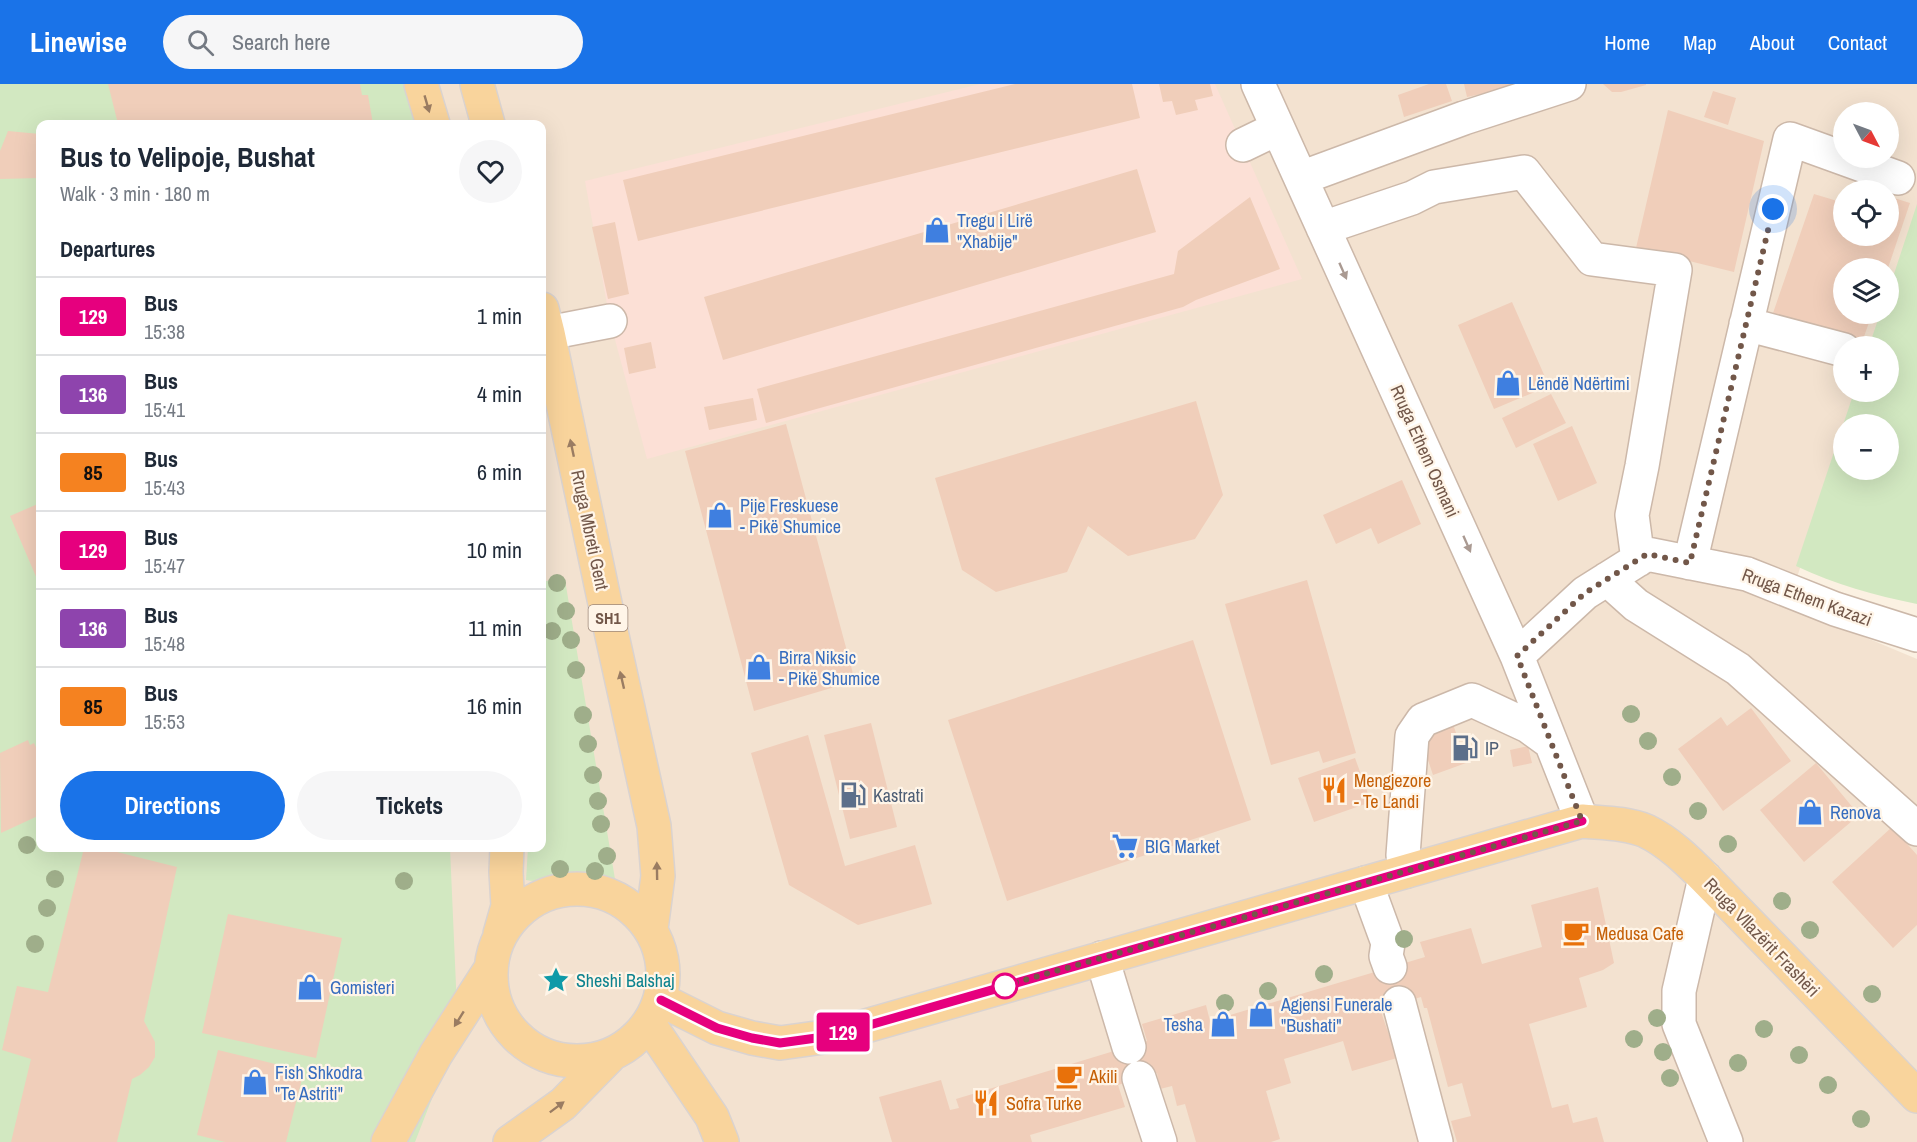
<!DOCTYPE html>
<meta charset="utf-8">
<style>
body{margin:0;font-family:"Archivo Narrow",sans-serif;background:#f6f6f7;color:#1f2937;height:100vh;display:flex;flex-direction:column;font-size:22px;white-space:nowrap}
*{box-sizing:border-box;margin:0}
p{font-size:20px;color:#747a83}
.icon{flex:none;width:33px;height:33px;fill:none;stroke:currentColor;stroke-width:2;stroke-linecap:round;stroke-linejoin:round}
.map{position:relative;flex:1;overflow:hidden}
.details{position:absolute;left:36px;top:36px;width:510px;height:732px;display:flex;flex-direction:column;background:#fff;border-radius:12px;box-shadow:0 6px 24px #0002}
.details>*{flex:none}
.badge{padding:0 12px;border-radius:4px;font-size:21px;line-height:39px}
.needle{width:39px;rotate:131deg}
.controls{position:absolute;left:1833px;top:18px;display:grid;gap:12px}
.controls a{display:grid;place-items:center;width:66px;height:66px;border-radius:50%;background:#fff;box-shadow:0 6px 24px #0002;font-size:30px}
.you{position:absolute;width:30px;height:30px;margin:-15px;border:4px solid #fff;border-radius:50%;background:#1a73e8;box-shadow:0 0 0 9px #1a73e833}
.map>.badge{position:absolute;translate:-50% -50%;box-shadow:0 0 0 3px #fff}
h2{padding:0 24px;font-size:22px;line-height:54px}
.round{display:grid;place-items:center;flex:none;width:63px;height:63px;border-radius:32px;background:#f6f6f7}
.summary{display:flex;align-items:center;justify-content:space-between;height:102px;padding:0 24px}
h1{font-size:28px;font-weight:800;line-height:45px}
.button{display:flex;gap:12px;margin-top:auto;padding:12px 24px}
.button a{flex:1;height:69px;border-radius:36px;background:#1a73e8;color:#fff;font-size:24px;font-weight:800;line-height:69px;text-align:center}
.button a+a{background:#f6f6f7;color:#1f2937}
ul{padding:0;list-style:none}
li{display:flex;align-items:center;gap:18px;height:78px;padding:0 24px;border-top:2px solid #e0e1e3}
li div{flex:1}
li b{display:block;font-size:22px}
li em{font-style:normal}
li .badge{min-width:66px;font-weight:700;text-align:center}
header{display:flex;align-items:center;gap:36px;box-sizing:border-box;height:84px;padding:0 30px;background:#1a73e8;color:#fff}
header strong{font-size:28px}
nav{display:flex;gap:33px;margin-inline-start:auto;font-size:21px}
.search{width:420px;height:54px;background:#f6f6f7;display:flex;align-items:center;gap:15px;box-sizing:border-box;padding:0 21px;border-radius:33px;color:#747a83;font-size:22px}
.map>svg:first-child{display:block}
.residential{fill:#f3e2d0;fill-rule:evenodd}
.commercial{fill:#fce0d6}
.green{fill:#d2e8c1;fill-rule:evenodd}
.building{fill:#f0ceba}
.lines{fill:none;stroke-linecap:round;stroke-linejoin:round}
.minor-casing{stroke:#ccb8a9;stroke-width:36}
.major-casing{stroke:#dad3d0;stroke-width:36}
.minor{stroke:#fff;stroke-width:33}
.major{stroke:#f9d49c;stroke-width:33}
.tree{fill:#9fae8a}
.oneway{fill:#9a7c62}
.oneway2{fill:#aa9a92}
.line-casing{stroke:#fff;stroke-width:14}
.line{stroke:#e6007e;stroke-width:9}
.walk{stroke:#725749;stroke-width:6;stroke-dasharray:0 10.8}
.stop-dot{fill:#fff;stroke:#e6007e;stroke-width:3}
.labels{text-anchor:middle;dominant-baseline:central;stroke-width:4.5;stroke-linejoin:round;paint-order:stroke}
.shield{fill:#fff5e8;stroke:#9c8679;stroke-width:1.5}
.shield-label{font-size:16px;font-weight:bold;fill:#725749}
.shop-label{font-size:18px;fill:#366cbe;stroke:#fff5e8;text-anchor:start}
.street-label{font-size:18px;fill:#725749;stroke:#fff5e8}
.service-label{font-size:18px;fill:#4e5e75;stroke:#fff5e8;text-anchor:start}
.food-label{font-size:18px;fill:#c56008;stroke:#fff5e8;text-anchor:start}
.culture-label{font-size:18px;fill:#0d838f;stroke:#fff5e8;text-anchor:start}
</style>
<header>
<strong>Linewise</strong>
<div class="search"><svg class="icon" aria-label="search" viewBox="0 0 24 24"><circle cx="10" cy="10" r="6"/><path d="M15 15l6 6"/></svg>Search here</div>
<nav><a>Home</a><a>Map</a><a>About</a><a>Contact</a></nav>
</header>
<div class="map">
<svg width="1917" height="1058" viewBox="0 0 1917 1058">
<rect width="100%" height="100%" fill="#fbf1e2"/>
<path class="residential" d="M 0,0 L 1917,0 L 1917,129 L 1889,216 L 1888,184 L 1844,184 L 1844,230 L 1884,230 L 1873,262 L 1844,262 L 1844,308 L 1858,308 L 1844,340 L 1843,352 L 1788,521 L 1917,575 L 1917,1058 L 0,1058 ZM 1844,28 L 1888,28 L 1888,74 L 1844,74 ZM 40,40 L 542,40 L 542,764 L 40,764 ZM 1844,106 L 1888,106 L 1888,152 L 1844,152 Z"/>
<path class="commercial" d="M 980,0 L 1215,0 L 1302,195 L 647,375 L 610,237 L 585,97 Z"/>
<path class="green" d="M 0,0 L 418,0 L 420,40 L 40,40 L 40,764 L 450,764 L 458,948 L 415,1058 L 0,1058 Z
M 1917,120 L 1917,520 C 1873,511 1837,501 1796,482 L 1854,308 L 1888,308 L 1888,262 L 1869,262 L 1880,230 L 1888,230 L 1889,205 ZM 1844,340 L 1888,340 L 1888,386 L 1844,386 Z
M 565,496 L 615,795 C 608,798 588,791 578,790 C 560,790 544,800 526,796 L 528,764 L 542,764 L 542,556 L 545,497 Z"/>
<path class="building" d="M 108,0 L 360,0 L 362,11 L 368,11 L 373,40 L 118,40 Z
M 1015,0 L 1132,0 L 1140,34 L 638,157 L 623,96 Z
M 1159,0 L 1210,0 L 1213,12 L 1195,16 L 1198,26 L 1176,31 L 1172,17 L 1163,18 Z
M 1429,0 L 1446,0 L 1452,17 L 1404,33 L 1398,11 Z
M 1464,0 L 1523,0 L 1523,1 L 1467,13 Z
M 1603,0 L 1646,0 L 1646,1 L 1621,8 L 1612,8 Z
M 1713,7 L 1736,14 L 1728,41 L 1704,33 Z
M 1668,26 L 1764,57 L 1734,188 L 1636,164 Z
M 8,47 L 40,50 L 40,94 L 0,95 L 0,67 Z
M 1137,85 L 1156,148 L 723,276 L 704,213 Z
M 1814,110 L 1844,119 L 1844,152 L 1888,152 L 1888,112 L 1910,119 L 1888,184 L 1844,184 L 1844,230 L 1872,230 L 1861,261 L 1772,232 Z
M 1250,113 L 1280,185 L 1196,216 L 1183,223 L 766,339 L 757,305 L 1174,190 L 1178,167 Z
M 615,138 L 629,210 L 608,215 L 592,143 Z
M 1512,218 L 1549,302 L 1494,325 L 1458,241 Z
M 651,258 L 656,284 L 629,290 L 624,264 Z
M 1551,310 L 1566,339 L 1516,364 L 1502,334 Z
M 753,314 L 757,336 L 709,346 L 704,323 Z
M 1196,317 L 1223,411 L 1195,455 L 1128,472 L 1088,442 L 1067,488 L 996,508 L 962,486 L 935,394 Z
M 786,340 L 855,597 L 754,627 L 685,367 Z
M 1572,342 L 1597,399 L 1558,417 L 1533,360 Z
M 1402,396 L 1421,440 L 1378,460 L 1371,444 L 1336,460 L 1323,431 Z
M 40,419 L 40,502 L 10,432 Z
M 1307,496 L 1356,669 L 1323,679 L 1319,667 L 1271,681 L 1225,520 Z
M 1193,556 L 1251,736 L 1007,817 L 948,636 Z
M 1751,624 L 1791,677 L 1723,727 L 1678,665 L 1721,633 L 1727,642 Z
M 1452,637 L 1466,679 L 1433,691 L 1419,649 Z
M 871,639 L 897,743 L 850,755 L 824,651 Z
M 808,651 L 845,782 L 915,761 L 932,820 L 858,841 L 789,801 L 751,669 Z
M 28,656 L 30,661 L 34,659 L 40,672 L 40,731 L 1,749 L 0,669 Z
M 1528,662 L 1532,679 L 1513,683 L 1510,666 Z
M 1355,674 L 1371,718 L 1314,738 L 1298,694 Z
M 1816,679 L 1859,731 L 1804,778 L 1760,726 Z
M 1892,743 L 1917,771 L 1917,841 L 1893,864 L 1832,798 Z
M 84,764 L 101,764 L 177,783 L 144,937 L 155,958 L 155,973 L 149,983 L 140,991 L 132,995 L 117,1058 L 11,1058 L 31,975 L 2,966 L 17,902 L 48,908 Z
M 1598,803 L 1614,879 L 1603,886 L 1579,894 L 1587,923 L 1529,940 L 1552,1024 L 1568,1020 L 1573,1039 L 1597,1033 L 1604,1058 L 1457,1058 L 1451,1037 L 1471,1032 L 1462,999 L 1448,1003 L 1427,924 L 1424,924 L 1421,913 L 1380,925 L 1397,974 L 1352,987 L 1343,957 L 1284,975 L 1291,999 L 1266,1007 L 1280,1055 L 1271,1058 L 1196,1058 L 1185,1020 L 1177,1022 L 1172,1002 L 1160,1005 L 1157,989 L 1118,1001 L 1125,1023 L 1030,1051 L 1032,1058 L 892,1058 L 879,1013 L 941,996 L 950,1026 L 959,1024 L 956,1015 L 1147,957 L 1142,940 L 1206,921 L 1210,937 L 1425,873 L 1420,858 L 1471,844 L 1482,880 L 1542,863 L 1531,821 Z
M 228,830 L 342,854 L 316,974 L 202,949 Z
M 218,966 L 304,987 L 286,1058 L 225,1058 L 197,1051 Z"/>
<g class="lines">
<g class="minor-casing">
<path id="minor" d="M 1258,0 L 1517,572 L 1582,737
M 1243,61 L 1278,44
M 1301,94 L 1464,34 L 1569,0
M 1323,144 L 1412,114 L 1434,103 L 1524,88 L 1592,175 L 1675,186 L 1642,382 L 1632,431 L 1638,476
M 1746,240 L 1844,266
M 548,249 L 610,237
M 1690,479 L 1790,55 L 1898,94
M 1607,495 L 1636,521 L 1738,585 L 1917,745
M 1517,572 L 1585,509 L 1647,470 L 1747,490 L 1835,525 L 1917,551
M 1406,787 L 1403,771 L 1412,652 L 1423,636 L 1472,616 L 1528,642 L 1550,658
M 1705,794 L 1679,907 L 1679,940 L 1726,1058
M 1366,799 L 1388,859 L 1386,872 L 1390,883
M 1102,874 L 1129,963
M 1399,919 L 1436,1058
M 1139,994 L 1160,1058"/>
</g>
<g class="major-casing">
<path id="major" d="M 421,0 L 433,40
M 477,0 L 488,40
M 542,225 L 548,249 L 607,529 L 654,742 L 658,792 L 651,845
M491 891a86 86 0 1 1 172 0a86 86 0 1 1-172 0Z
M 500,850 L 508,822 L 506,788 L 507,764
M 661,916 L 717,944 L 752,954 L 780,959 L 831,952 L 1582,737 C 1603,739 1627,739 1646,747 C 1669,758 1688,777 1705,794 L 1917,1012
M 649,940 L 712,1033 L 722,1058
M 388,1058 L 436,970 L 490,886
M 510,1058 L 563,1020 L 609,973"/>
</g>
<use href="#minor" class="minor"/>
<use href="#major" class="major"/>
</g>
<g class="tree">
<circle cx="557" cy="499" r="9"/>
<circle cx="566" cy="527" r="9"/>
<circle cx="552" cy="547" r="9"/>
<circle cx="571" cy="556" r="9"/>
<circle cx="576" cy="586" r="9"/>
<circle cx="1631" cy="630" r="9"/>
<circle cx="583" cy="631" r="9"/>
<circle cx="1648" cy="657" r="9"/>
<circle cx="588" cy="660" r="9"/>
<circle cx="593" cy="691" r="9"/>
<circle cx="1672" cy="693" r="9"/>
<circle cx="598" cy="717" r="9"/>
<circle cx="1698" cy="727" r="9"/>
<circle cx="601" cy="740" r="9"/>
<circle cx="1728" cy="760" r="9"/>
<circle cx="27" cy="761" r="9"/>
<circle cx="607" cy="772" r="9"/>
<circle cx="560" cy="785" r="9"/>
<circle cx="595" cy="787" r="9"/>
<circle cx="55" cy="795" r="9"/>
<circle cx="404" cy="797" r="9"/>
<circle cx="1782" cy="817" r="9"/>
<circle cx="47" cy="824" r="9"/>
<circle cx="1810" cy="846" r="9"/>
<circle cx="1404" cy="855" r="9"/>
<circle cx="35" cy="860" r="9"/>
<circle cx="1324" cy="890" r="9"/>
<circle cx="1268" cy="907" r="9"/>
<circle cx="1872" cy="910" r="9"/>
<circle cx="1225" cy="919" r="9"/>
<circle cx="1657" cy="934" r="9"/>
<circle cx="1764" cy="945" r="9"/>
<circle cx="1634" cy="955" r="9"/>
<circle cx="1663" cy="968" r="9"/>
<circle cx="1799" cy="971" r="9"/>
<circle cx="1738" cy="979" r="9"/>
<circle cx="1670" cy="994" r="9"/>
<circle cx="1828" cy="1001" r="9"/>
<circle cx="1861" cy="1035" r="9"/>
</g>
<defs><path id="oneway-solid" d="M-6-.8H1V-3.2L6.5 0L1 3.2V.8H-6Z" transform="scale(1.5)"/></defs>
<g class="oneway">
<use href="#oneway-solid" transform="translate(427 20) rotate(74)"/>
<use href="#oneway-solid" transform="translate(572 364) rotate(-102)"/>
<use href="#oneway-solid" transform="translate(622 596) rotate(-103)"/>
<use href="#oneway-solid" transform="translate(657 787) rotate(-91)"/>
<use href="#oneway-solid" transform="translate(459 935) rotate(122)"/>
<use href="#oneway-solid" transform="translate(557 1023) rotate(-37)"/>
</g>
<g class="oneway2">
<use href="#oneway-solid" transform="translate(1343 187) rotate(66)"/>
<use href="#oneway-solid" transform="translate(1467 460) rotate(66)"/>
</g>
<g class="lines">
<g class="line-casing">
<path id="line" d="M 661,916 L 717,944 L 752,954 L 780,959 L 831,952 L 1582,737"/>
</g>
<use href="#line" class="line"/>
<path class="walk" d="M 1005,902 L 1000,903 L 1582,737 L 1517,572 L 1585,509 L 1647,470 L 1690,479 L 1773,125"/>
</g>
<defs>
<g id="shop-bare" transform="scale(2.07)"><path d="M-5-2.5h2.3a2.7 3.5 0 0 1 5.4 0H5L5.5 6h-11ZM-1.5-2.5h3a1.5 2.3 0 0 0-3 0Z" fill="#3f7fe0" stroke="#fff5e8" stroke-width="2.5" paint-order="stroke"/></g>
<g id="fuel-bare" transform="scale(2.07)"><path d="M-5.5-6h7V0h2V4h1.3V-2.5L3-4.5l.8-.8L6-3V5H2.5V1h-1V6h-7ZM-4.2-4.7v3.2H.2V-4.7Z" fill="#5c6f8a" stroke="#fff5e8" stroke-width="2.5" paint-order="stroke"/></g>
<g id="restaurant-bare" transform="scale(2.07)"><path d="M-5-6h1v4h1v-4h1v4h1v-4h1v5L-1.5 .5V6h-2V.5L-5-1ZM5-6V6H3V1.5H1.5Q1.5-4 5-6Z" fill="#e8710a" stroke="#fff5e8" stroke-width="2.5" paint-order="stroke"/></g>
<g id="supermarket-bare" transform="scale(2.07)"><path d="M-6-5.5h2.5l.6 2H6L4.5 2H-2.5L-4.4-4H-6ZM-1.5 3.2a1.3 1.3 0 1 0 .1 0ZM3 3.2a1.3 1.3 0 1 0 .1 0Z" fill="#3f7fe0" stroke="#fff5e8" stroke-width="2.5" paint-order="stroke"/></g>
<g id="cafe-bare" transform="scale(2.07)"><path d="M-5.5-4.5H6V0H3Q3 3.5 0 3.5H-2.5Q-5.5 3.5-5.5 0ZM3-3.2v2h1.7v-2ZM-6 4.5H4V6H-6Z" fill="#e8710a" stroke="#fff5e8" stroke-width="2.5" paint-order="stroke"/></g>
<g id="sight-bare" transform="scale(2.07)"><path d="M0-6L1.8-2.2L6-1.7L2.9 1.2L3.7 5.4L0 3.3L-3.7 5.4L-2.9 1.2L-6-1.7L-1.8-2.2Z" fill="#0f9aa8" stroke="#fff5e8" stroke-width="2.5" paint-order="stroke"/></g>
</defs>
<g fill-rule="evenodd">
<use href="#shop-bare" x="937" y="146"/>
<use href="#shop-bare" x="1508" y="299"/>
<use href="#shop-bare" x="720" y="431"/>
<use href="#shop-bare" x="759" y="583"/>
<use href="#fuel-bare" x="1465" y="664"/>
<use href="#restaurant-bare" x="1334" y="706"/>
<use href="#fuel-bare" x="853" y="711"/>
<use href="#shop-bare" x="1810" y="728"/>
<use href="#supermarket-bare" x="1125" y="762"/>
<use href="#cafe-bare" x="1576" y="849"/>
<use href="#sight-bare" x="556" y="896"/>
<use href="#shop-bare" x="310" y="903"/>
<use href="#shop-bare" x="1261" y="930"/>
<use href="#shop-bare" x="1223" y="940"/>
<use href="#cafe-bare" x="1069" y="992"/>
<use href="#shop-bare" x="255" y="998"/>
<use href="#restaurant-bare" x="986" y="1019"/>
</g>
<circle class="stop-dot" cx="1005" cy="902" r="12"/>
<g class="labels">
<rect class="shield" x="588.5" y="521" width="39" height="26" rx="4.5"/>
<g class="shield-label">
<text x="608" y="534">SH1</text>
</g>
<g class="shop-label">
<text x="957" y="136">Tregu i Lirë<tspan x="957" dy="21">"Xhabije"</tspan></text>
<text x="1528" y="299">Lëndë Ndërtimi</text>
<text x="740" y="421">Pije Freskuese<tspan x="740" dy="21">- Pikë Shumice</tspan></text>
<text x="779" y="573">Birra Niksic<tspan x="779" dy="21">- Pikë Shumice</tspan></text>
<text x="1830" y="728">Renova</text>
<text x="1145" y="762">BIG Market</text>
<text x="330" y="903">Gomisteri</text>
<text x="1281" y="920">Agjensi Funerale<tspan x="1281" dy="21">"Bushati"</tspan></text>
<text x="1203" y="940" text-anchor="end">Tesha</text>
<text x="275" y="988">Fish Shkodra<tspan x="275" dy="21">"Te Astriti"</tspan></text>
</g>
<g class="street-label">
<text transform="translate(1425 367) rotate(66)">Rruga Ethem Osmani</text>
<text transform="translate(590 446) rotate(78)">Rruga Mbreti Gent</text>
<text transform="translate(1807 513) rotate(20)">Rruga Ethem Kazazi</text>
<text transform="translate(1762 853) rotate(46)">Rruga Vllazërit Frashëri</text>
</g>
<g class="service-label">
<text x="1485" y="664">IP</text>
<text x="873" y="711">Kastrati</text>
</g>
<g class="food-label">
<text x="1354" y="696">Mengjezore<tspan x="1354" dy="21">- Te Landi</tspan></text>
<text x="1596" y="849">Medusa Cafe</text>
<text x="1089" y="992">Akili</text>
<text x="1006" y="1019">Sofra Turke</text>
</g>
<g class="culture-label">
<text x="576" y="896">Sheshi Balshaj</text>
</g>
</g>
</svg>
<div class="controls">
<a><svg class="needle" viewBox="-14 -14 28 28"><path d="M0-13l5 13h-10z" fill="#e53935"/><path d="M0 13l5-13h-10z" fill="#747a83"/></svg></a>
<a><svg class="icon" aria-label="locate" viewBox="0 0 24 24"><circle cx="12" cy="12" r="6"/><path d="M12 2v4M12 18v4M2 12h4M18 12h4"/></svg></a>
<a><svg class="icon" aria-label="layers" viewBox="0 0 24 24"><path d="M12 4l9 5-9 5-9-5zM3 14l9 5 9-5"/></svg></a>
<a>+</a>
<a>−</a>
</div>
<div class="you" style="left:1773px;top:125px"></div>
<b class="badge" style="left:843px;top:948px;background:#e6007e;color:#fff">129</b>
<section class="details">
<div class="summary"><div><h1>Bus to Velipoje, Bushat</h1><p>Walk · 3 min · 180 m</p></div><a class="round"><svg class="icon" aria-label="heart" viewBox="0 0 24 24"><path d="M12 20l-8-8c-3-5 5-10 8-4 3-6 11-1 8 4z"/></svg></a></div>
<h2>Departures</h2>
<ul>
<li><span class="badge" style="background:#e6007e;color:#fff">129</span><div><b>Bus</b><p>15:38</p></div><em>1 min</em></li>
<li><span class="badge" style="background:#8e44ad;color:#fff">136</span><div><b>Bus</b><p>15:41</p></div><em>4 min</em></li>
<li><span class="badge" style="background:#f58220;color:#111">85</span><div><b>Bus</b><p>15:43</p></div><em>6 min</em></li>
<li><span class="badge" style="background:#e6007e;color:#fff">129</span><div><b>Bus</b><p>15:47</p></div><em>10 min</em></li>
<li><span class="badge" style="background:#8e44ad;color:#fff">136</span><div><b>Bus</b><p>15:48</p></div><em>11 min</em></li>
<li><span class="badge" style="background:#f58220;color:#111">85</span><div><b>Bus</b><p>15:53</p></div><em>16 min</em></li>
</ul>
<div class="button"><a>Directions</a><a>Tickets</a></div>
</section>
</div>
